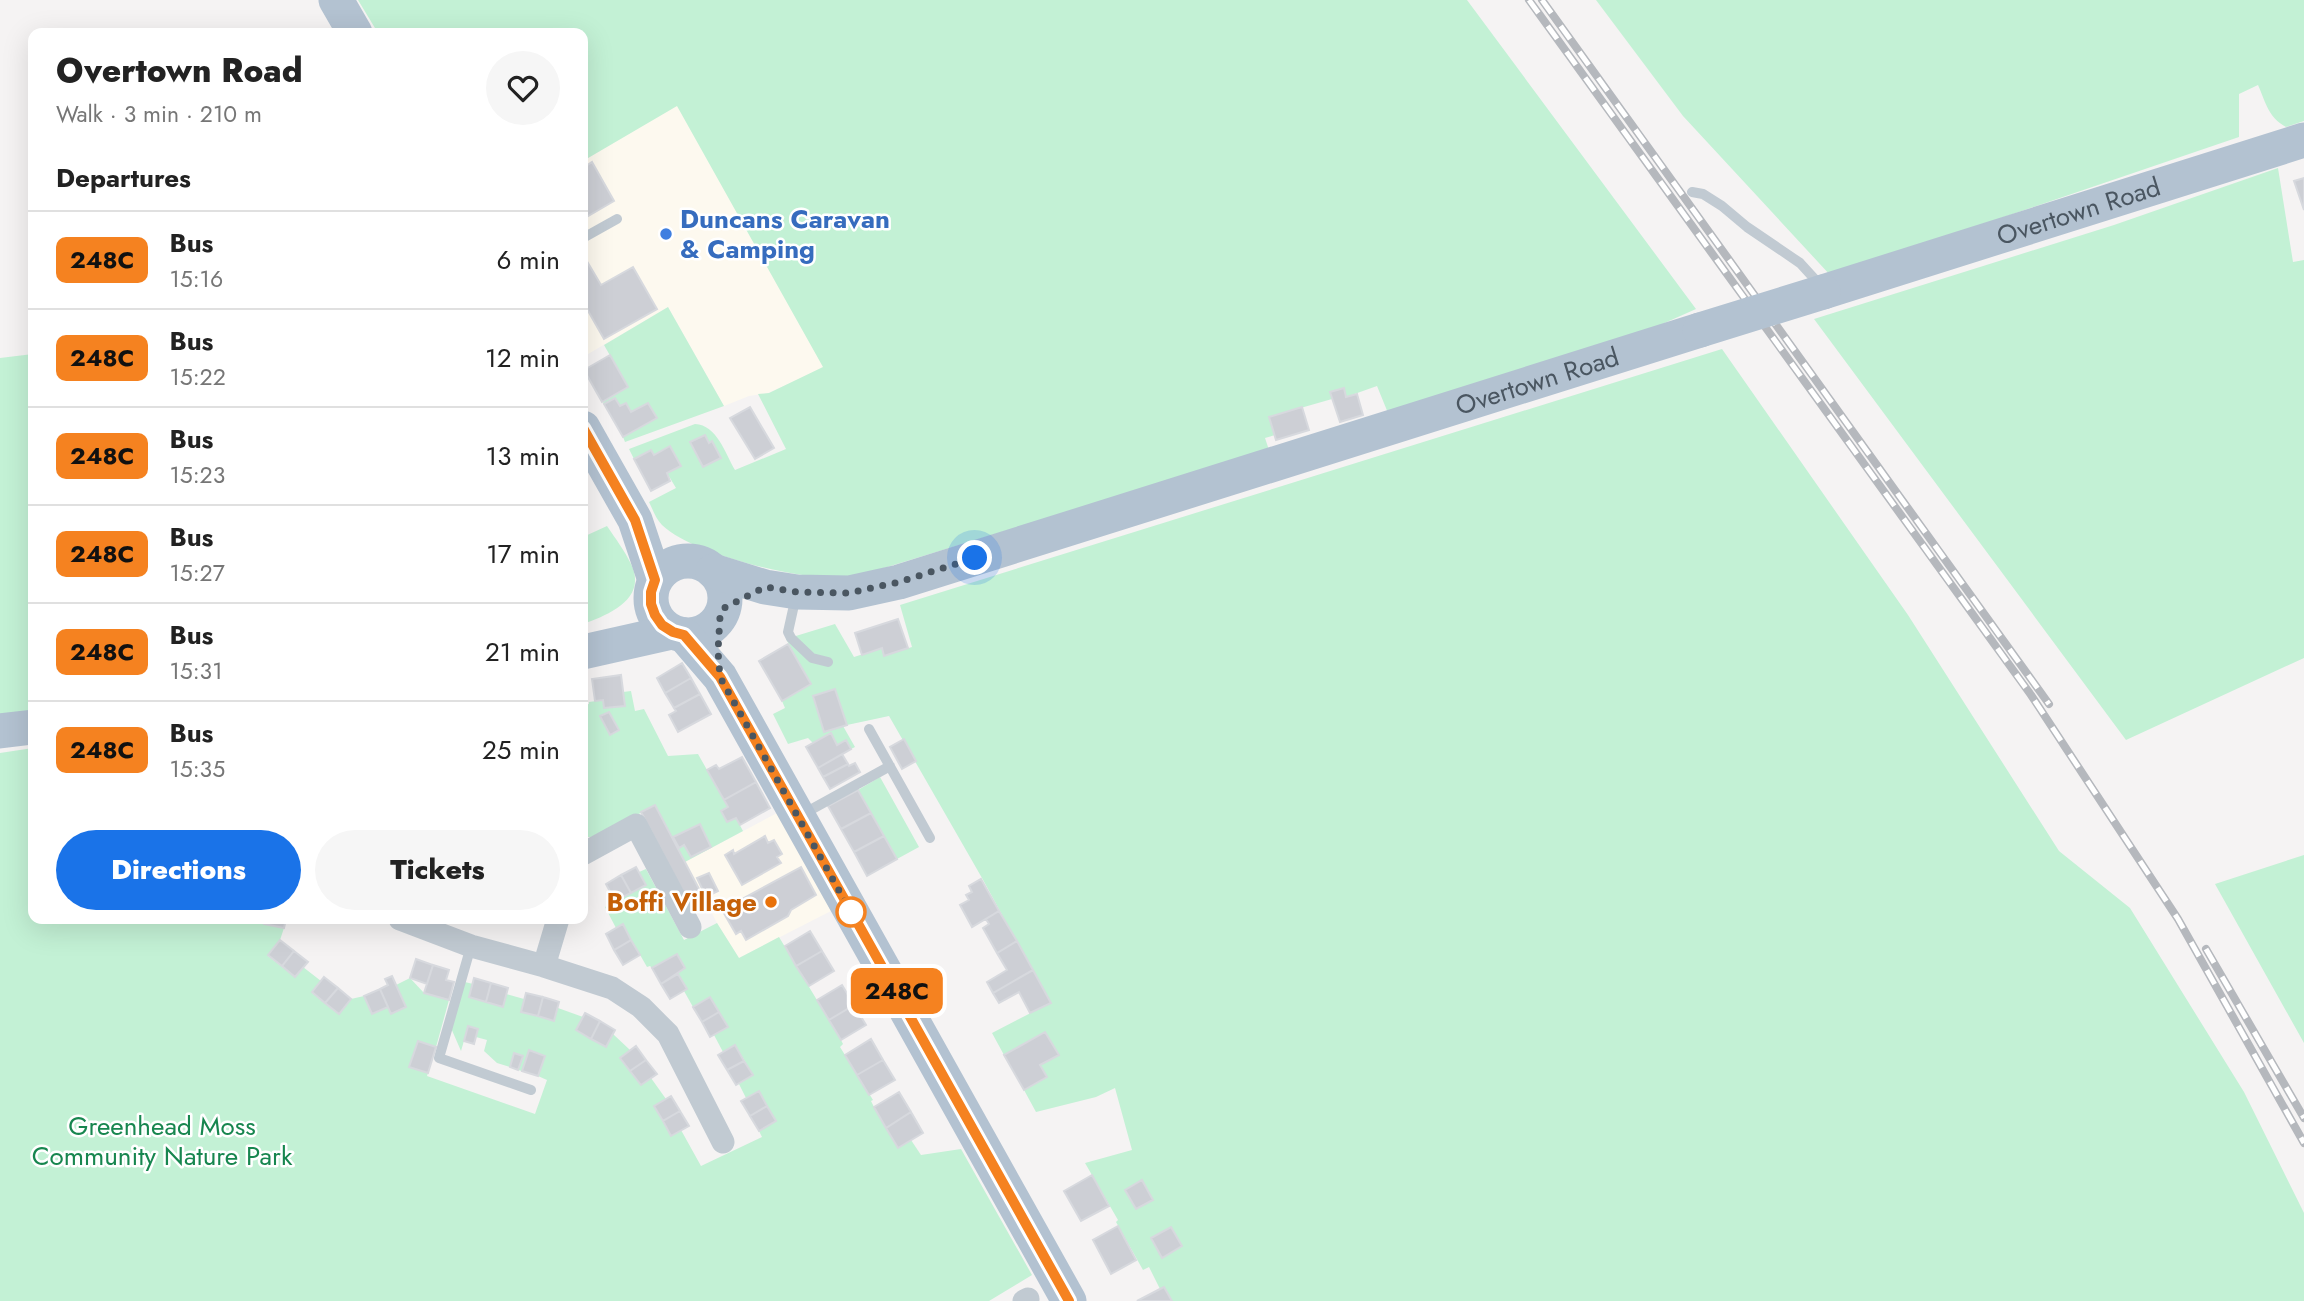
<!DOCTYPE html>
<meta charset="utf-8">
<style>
body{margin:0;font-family:Jost,sans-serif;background:#f6f6f6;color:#222;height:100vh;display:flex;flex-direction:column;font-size:26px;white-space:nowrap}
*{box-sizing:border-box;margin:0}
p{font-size:23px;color:#767676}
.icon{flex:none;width:38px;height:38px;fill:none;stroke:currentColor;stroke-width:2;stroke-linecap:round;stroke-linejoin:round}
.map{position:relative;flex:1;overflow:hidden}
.sheet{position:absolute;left:28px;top:28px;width:560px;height:896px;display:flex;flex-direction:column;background:#fff;border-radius:14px;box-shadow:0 7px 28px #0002}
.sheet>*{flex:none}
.badge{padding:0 14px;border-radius:10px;font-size:24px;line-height:46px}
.you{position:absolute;width:35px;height:35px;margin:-18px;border:5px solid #fff;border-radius:50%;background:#1a73e8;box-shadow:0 0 0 10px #1a73e833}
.map>.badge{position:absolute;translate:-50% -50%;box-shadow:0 0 0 4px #fff}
h2{padding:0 28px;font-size:26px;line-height:63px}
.round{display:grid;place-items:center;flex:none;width:74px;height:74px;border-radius:37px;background:#f6f6f6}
.overview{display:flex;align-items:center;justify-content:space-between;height:119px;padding:0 28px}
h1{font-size:33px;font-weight:800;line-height:52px}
.button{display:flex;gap:14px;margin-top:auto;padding:14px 28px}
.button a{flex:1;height:80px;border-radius:42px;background:#1a73e8;color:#fff;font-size:28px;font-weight:800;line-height:80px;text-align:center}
.button a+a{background:#f6f6f6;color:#222}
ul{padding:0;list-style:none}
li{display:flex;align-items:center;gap:21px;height:98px;padding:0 28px;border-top:2px solid #e0e0e0}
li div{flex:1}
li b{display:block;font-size:26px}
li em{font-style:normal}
li .badge{min-width:77px;font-weight:700;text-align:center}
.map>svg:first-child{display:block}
.commercial{fill:#fdf9ef}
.green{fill:#c3f1d5}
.building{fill:#cdcfd5;stroke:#d7d9de;stroke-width:2}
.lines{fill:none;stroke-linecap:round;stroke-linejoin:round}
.service{stroke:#c1cad2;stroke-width:10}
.minor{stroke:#c1cad2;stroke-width:23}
.primary{stroke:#b3c2d1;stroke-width:35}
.rail-casing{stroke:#b5b8bd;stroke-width:8}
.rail{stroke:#fff;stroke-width:5;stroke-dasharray:16;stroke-linecap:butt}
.primary-bridge{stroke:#b3c2d1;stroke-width:35}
.line-casing{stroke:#fff;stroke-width:16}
.line{stroke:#f58220;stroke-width:10}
.walk{stroke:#4a5661;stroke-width:7;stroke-dasharray:0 12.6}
.shop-dot{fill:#3f7fe0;stroke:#fff;stroke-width:2.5}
.food-dot{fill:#e8710a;stroke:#fff;stroke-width:2.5}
.stop-dot{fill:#fff;stroke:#f58220;stroke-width:3.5}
.labels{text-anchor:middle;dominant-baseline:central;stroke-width:5;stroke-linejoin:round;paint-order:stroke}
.street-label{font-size:26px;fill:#4a5661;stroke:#fff}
.shop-label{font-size:26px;font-weight:bold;fill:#366cbe;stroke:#fff;text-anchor:start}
.food-label{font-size:26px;font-weight:bold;fill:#c56008;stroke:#fff;text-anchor:end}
.park-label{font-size:26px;fill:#17864f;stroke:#fff}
</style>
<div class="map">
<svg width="2304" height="1301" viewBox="0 0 2304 1301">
<rect width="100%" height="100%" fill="#f5f3f3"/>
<path class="commercial" d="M 677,105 L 824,368 L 768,393 L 749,396 L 724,406 L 668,307 L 583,357 L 583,161 Z
M 777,813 L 831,911 L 739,958 L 717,923 L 685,862 Z"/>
<path class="green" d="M 358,0 L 1467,0 L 1696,309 L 1642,333 L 1388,413 L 1377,386 L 1346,397 L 1343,388 L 1332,399 L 1269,417 L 1275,435 L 1265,438 L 1269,450 L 861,575 C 851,576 840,578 829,578 C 788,576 692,554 662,525 C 656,519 653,510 649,502 L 676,488 L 667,473 L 681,466 L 671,447 L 654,455 L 651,450 L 634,459 L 629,449 L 695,424 C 717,425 725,453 735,470 L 786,449 L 758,394 L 769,393 L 823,367 L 677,106 L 583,161 L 583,33 L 378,33 Z
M 1596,0 L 2304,0 L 2304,121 L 2286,127 C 2268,117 2266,103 2258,85 L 2239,94 L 2239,137 L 1831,276 L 1683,116 Z
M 2278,168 L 2293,262 L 2304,260 L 2304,658 L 2126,740 L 1814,319 L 2114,225 Z
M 668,307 L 724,406 L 625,442 L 623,437 L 656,418 L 648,403 L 631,412 L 620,406 L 615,398 L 604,404 L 603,402 L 628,387 L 604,345 Z
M 1722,349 L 1908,615 L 2059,851 L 2130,908 L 2244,1092 L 2304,1213 L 2304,1301 L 1172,1301 L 1164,1287 L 1160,1289 L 1149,1267 L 1143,1270 L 1116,1222 L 1118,1220 L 1085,1163 L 1132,1150 L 1115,1088 L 1096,1097 L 1036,1112 L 1024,1090 L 1046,1078 L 1040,1065 L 1058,1054 L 1045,1032 L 1004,1055 L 992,1033 L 1050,1003 L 982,878 L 889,716 L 847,725 L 835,689 L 813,696 L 824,732 L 843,726 L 855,747 L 851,749 L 846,740 L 837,745 L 830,733 L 813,743 L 808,738 L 788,744 L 773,714 L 785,708 L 782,701 L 811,684 L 786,639 L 835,624 L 854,657 L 882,648 L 885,655 L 912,647 L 900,605 Z
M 33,354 L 33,715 L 0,720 L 0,358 Z
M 607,526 C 615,538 625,551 631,564 C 648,599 608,615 583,624 L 583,537 Z
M 631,691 L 635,711 L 644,709 L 668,756 L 698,754 L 728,807 L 721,811 L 727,822 L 736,818 L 743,831 L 685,862 L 655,806 L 591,837 L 583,837 L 583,721 L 588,719 L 587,709 L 583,709 L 583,705 L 589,704 L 589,702 L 603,700 L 605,708 L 625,706 L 623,692 Z
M 33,748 L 33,919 L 265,919 L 265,924 L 284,928 L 280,940 L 268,956 L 295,977 L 303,967 L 321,981 L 312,993 L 338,1014 L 351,999 L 364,996 L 372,1014 L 388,1007 L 391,1014 L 406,1007 L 396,985 L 410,978 L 424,993 L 449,1000 L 436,1047 L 418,1041 L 410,1067 L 428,1073 L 427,1076 L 535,1114 L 547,1080 L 538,1076 L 545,1056 L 529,1051 L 522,1071 L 518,1070 L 522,1056 L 514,1053 L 510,1067 L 497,1063 L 484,1051 L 487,1040 L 476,1037 L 478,1029 L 468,1027 L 461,1051 L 451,1028 L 465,982 L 473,984 L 469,997 L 502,1006 L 506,994 L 524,999 L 521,1012 L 554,1021 L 558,1008 L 583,1017 L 576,1030 L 606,1047 L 613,1034 L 630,1050 L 620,1058 L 641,1085 L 651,1078 L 666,1099 L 654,1106 L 671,1136 L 681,1130 L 701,1166 L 762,1137 L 759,1131 L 776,1121 L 759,1091 L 746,1098 L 739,1084 L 753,1075 L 736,1046 L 723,1052 L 714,1035 L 727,1027 L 710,997 L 693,1007 L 684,991 L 687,988 L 677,972 L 676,955 L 652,968 L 650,966 L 647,967 L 623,925 L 616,928 L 605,907 L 645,885 L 639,872 L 646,869 L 684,940 L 717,923 L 739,958 L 779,937 L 841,1040 L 843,1044 L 840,1047 L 873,1100 L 871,1101 L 874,1107 L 898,1147 L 911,1140 L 921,1155 L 961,1149 L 1032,1275 L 989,1301 L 0,1301 L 0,753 Z
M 880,777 L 919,847 L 897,859 L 858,790 Z
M 2304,855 L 2304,1043 L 2215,884 Z"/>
<path class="building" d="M 592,162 L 614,201 L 583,219 L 583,168 Z
M 2304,178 L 2304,210 L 2294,181 Z
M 588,263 L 601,285 L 633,267 L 657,309 L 604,339 L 583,302 L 583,266 Z
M 610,355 L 628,387 L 602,402 L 584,370 Z
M 1344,388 L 1346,397 L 1357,394 L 1363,415 L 1340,422 L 1330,392 Z
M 615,398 L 620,406 L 626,403 L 631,412 L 648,403 L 657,418 L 623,437 L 604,404 Z
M 750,407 L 774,448 L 755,459 L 730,418 Z
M 1302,407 L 1309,430 L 1276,440 L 1269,417 Z
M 705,435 L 709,443 L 712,441 L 721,458 L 703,467 L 690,442 Z
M 670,446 L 681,466 L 667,473 L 670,481 L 651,491 L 634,459 L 651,450 L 654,455 Z
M 898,619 L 908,648 L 884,656 L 882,648 L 862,655 L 855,633 Z
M 788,644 L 811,684 L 782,701 L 759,661 Z
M 682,663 L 691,678 L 665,693 L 657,678 Z
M 621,675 L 625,706 L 604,708 L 603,700 L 595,701 L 592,679 Z
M 691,678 L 700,694 L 674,708 L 665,693 Z
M 835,689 L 847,725 L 824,732 L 813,696 Z
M 700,694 L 711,714 L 678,732 L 669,715 L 676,711 L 674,708 Z
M 609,712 L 619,730 L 610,735 L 600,716 Z
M 831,733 L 837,745 L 846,740 L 851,749 L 818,768 L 806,747 Z
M 904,739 L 916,761 L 902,769 L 890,747 Z
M 842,754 L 848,764 L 823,777 L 818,768 Z
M 742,757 L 756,782 L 724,800 L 707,770 L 716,765 L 719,769 Z
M 855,763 L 860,772 L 830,789 L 823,777 L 848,764 L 849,766 Z
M 756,782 L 770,808 L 740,825 L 736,818 L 727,822 L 721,811 L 728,807 L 724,800 Z
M 858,790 L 871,813 L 841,829 L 828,806 Z
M 655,805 L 708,906 L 694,913 L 641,812 Z
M 871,813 L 884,836 L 854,852 L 841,829 Z
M 700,824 L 711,847 L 691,857 L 684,845 L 679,848 L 673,837 Z
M 765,836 L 768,843 L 774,840 L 782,854 L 777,857 L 781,863 L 742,885 L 725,855 L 733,850 L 734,854 Z
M 884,836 L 897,859 L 867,876 L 854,852 Z
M 636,867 L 646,885 L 631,893 L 621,875 Z
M 801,867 L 816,895 L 791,910 L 788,916 L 746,940 L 741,931 L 736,934 L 722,910 Z
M 709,873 L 718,891 L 706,897 L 697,878 Z
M 621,875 L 631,893 L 615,901 L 606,884 Z
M 981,879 L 999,911 L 972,927 L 960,905 L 969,900 L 966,895 L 972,892 L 969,886 Z
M 999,911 L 1017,941 L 997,953 L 983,928 L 989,924 L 986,919 Z
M 265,919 L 286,919 L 284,928 L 264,924 Z
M 623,924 L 631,940 L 614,950 L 606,934 Z
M 810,931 L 822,951 L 796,966 L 785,946 Z
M 280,940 L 294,951 L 282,966 L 268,955 Z
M 631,940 L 640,955 L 623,965 L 614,950 Z
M 1017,941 L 1033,970 L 993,993 L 987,982 L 1007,970 L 997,953 Z
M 294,951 L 308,962 L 295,977 L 282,966 Z
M 822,951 L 834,971 L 809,986 L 796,966 Z
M 677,954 L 685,968 L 661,984 L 652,968 Z
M 416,959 L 433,965 L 427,984 L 410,978 Z
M 433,965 L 449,970 L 446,980 L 454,982 L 449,1000 L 424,993 Z
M 1033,970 L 1051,1003 L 1030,1013 L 1019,992 L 999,1003 L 993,993 Z
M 678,974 L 687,989 L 670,999 L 661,984 Z
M 392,976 L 406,1007 L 391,1014 L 380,989 L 388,985 L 385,979 Z
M 324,977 L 338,988 L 325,1003 L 312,992 Z
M 474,978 L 491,983 L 486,1002 L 469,997 Z
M 491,983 L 508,988 L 503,1007 L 486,1002 Z
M 842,985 L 854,1005 L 829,1020 L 817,1000 Z
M 338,988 L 351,999 L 339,1014 L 325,1003 Z
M 380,989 L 388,1007 L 372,1014 L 364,996 Z
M 526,993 L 543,997 L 538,1016 L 521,1012 Z
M 543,997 L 559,1002 L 554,1021 L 538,1016 Z
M 710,997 L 719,1012 L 702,1022 L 693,1007 Z
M 854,1005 L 866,1025 L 841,1040 L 829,1020 Z
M 719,1012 L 728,1027 L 710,1037 L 702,1022 Z
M 585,1013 L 600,1021 L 591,1039 L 576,1030 Z
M 600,1021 L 615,1030 L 606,1047 L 591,1039 Z
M 468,1026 L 478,1029 L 474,1044 L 464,1041 Z
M 1045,1032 L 1059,1055 L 1040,1065 L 1047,1077 L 1024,1090 L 1004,1055 Z
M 871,1039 L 883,1060 L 857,1075 L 845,1055 Z
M 418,1041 L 436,1047 L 428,1073 L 409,1067 Z
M 735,1045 L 744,1061 L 727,1070 L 718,1055 Z
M 636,1046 L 646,1060 L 630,1071 L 620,1058 Z
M 529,1050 L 545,1056 L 538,1076 L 522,1071 Z
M 514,1053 L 523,1056 L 518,1070 L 510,1067 Z
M 646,1060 L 657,1074 L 641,1085 L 630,1071 Z
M 883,1060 L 895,1080 L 869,1095 L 857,1075 Z
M 744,1061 L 753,1075 L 736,1085 L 727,1070 Z
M 759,1091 L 767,1106 L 750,1116 L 741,1101 Z
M 899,1092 L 911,1112 L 886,1128 L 874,1107 Z
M 671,1096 L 680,1111 L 663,1121 L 654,1106 Z
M 767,1106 L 776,1121 L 759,1131 L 750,1116 Z
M 680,1111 L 689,1126 L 671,1136 L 663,1121 Z
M 911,1112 L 923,1133 L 898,1148 L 886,1128 Z
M 1092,1175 L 1109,1206 L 1081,1221 L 1064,1191 Z
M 1142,1180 L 1153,1200 L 1136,1209 L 1125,1190 Z
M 1118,1226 L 1136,1260 L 1111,1274 L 1093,1240 Z
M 1171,1227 L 1182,1246 L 1162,1258 L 1151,1238 Z
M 1164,1287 L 1172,1301 L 1137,1301 L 1160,1289 Z"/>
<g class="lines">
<path class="service" d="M 1692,192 L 1703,194 L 1722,206 L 1747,227 L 1800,263 L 1821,286
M 583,238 L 617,219
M 796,596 L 788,632 L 791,638 L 812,658 L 828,662
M 869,729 L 930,838
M 803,814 L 890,766
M 471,946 L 439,1058 L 531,1090"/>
<path class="minor" d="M 583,854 L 636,825 L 690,927
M 400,919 L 471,946 L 544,966 L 612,988 L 641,1007 L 668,1034 L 723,1142
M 544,966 L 558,919
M 1024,1301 L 1028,1299"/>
<g class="primary">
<path d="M 336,0 L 355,33"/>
<path id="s1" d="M 1823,292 L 2304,140"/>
<path d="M 583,428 L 635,520 L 655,580"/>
<circle cx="688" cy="598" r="37"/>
<path id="s2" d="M 713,571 L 765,587 L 797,592 L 849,593 L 899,582 L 1700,330"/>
<path d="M 684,635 L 720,677 L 1069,1301"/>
<path d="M 583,652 L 672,632"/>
<path d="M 0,731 L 33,727"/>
</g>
<g class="rail-casing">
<path id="rail" d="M 1529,0 L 2031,695 L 2178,919 L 2304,1143
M 1542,0 L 2049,704
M 2206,949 L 2304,1118"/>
</g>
<use href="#rail" class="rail"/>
<path class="primary-bridge" d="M 1700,330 L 1823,292"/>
</g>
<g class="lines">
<g class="line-casing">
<path id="line" d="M 583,428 L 635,520 L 655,580 L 651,592 L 651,604 L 655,615 L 662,625 L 673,632 L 684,635 L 720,677 L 1069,1301"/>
</g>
<use href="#line" class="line"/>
<path class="walk" d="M 851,912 L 720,677 L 718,651 L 720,617 L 724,608 L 765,587 L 797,592 L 849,593 L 899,582 L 975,558"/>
</g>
<circle class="shop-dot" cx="666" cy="234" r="7"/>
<circle class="food-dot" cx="771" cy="902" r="7"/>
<circle class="stop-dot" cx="851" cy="912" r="14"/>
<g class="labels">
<g class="street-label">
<text stroke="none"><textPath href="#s1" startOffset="268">Overtown Road</textPath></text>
<text stroke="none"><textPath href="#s2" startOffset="859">Overtown Road</textPath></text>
</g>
<g class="shop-label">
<text x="680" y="219">Duncans Caravan<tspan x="680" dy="30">&amp; Camping</tspan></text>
</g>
<g class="food-label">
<text x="757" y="902">Boffi Village</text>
</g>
<g class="park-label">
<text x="162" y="1126">Greenhead Moss<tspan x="162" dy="30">Community Nature Park</tspan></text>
</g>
</g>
</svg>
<div class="you" style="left:975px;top:558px"></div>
<b class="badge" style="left:897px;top:991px;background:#f58220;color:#111">248C</b>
<section class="sheet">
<div class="overview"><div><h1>Overtown Road</h1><p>Walk · 3 min · 210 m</p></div><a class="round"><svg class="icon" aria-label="heart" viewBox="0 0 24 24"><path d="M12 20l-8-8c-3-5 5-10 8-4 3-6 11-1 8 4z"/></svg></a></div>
<h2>Departures</h2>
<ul>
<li><span class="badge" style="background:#f58220;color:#111">248C</span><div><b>Bus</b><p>15:16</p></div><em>6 min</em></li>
<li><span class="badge" style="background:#f58220;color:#111">248C</span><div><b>Bus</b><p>15:22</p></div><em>12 min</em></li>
<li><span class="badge" style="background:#f58220;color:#111">248C</span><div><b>Bus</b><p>15:23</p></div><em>13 min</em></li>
<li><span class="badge" style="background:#f58220;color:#111">248C</span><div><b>Bus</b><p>15:27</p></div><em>17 min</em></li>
<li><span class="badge" style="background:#f58220;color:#111">248C</span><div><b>Bus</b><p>15:31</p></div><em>21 min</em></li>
<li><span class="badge" style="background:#f58220;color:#111">248C</span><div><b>Bus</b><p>15:35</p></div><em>25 min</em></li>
</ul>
<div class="button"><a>Directions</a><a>Tickets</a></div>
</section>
</div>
